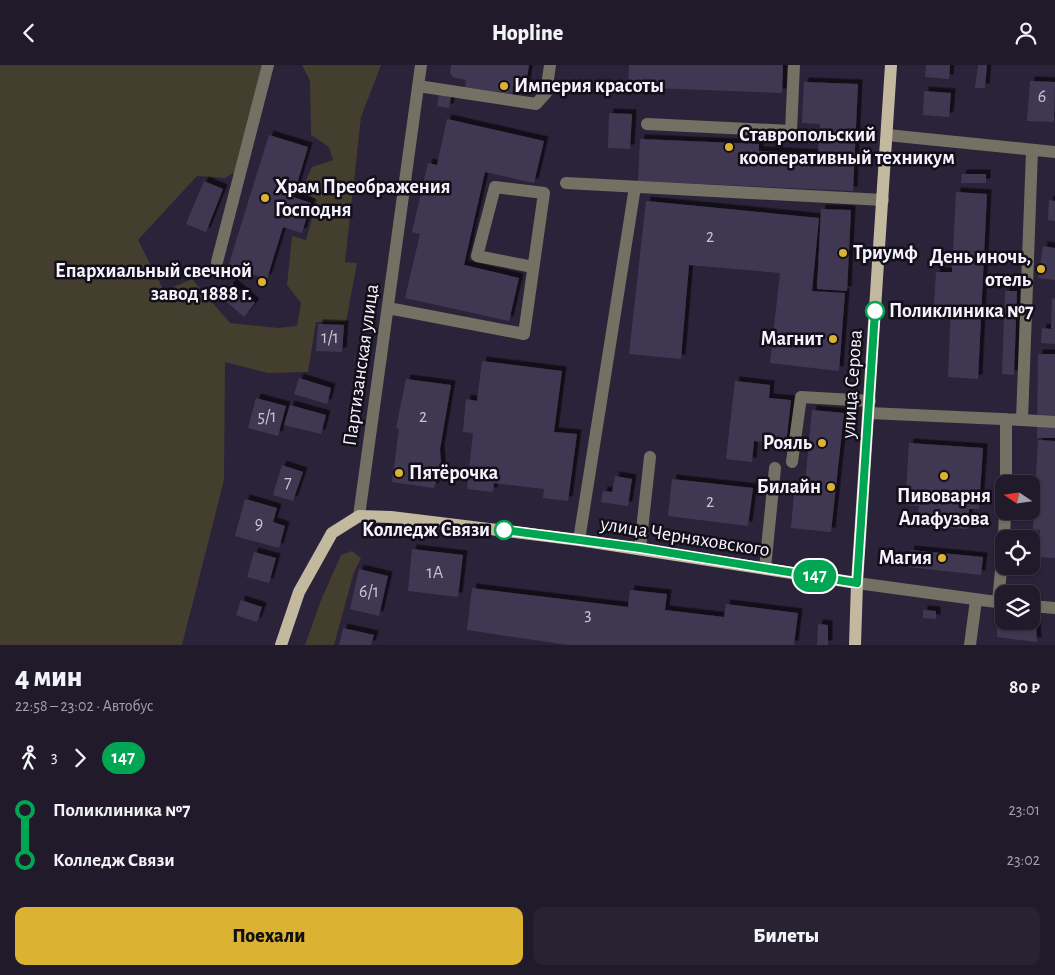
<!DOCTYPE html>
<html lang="ru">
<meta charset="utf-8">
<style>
body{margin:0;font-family:"Alegreya Sans",sans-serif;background:#282333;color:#f1f3f6;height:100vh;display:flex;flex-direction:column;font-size:19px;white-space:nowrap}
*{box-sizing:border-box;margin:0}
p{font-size:16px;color:#a2a1a9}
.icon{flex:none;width:28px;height:28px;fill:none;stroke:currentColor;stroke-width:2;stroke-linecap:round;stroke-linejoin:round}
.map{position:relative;height:580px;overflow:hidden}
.drawer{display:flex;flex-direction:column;background:#201a2b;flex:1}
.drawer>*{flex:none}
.badge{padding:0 10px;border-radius:16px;font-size:18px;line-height:32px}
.needle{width:32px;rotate:283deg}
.tools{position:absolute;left:995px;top:410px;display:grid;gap:10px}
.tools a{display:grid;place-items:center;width:45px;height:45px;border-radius:10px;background:#201a2b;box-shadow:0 1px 4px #0004,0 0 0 1px #3d3847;font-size:25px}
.map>.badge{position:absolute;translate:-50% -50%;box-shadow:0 0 0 2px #fff}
.legs{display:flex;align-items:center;gap:8px;height:55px;padding:0 15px;font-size:16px}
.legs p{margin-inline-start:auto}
.headline{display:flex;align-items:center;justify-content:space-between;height:85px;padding:0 15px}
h1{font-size:28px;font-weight:800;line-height:38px}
.button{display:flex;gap:10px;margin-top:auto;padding:10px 15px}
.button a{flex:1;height:58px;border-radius:10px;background:#dcb233;color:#111;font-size:20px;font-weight:800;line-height:58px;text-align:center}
.button a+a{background:#282333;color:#f1f3f6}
ul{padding:0 15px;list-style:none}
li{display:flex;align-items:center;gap:18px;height:50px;font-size:19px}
li i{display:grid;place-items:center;width:8px;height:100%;margin:0 6px;background:currentColor}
li i::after{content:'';width:12px;height:12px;margin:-6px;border:4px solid;border-radius:50%;background:#201a2b}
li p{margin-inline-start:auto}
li:first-child i{background:linear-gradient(#0000 50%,currentColor 0)}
li:last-child i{background:linear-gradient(currentColor 50%,#0000 0)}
header{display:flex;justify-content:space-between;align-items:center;height:65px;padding:0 15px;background:#201a2b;font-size:22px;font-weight:800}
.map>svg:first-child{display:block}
.green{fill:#443e2e}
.building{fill:#413952;filter:url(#shadow)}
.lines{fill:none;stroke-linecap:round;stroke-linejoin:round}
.minor{stroke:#757064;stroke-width:12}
.major{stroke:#c3b99f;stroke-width:12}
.line-1-casing{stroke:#fff;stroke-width:11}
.line-1{stroke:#00a651;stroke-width:8}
.poi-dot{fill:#dcb233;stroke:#120f19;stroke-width:2}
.stop-1-dot{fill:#fff;stroke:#00a651;stroke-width:2.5}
.labels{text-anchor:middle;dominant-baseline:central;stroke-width:5;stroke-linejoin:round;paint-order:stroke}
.number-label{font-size:18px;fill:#c9c4d4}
.poi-label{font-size:20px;font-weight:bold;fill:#f6f3ff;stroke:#120f19;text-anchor:end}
.stop-label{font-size:20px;font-weight:bold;fill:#f6f3ff;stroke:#120f19;text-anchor:start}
.street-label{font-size:20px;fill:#f6f3ff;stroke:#120f19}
</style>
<header><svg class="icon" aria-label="back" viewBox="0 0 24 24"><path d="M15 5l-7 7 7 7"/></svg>Hopline<svg class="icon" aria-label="person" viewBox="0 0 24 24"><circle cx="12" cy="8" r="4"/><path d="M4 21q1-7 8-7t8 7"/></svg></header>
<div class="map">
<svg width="1055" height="580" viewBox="0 0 1055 580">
<defs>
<filter id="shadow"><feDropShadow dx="4.5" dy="-4.5" stdDeviation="0" flood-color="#0009"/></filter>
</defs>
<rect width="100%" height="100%" fill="#2a2339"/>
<path class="green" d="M 0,0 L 265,0 L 237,106 L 225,113 L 197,111 L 138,175 L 164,226 L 192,214 L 230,258 L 278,263 L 297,261 L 301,238 L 287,220 L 292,171 L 306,175 L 317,135 L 301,126 L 312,102 L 333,95 L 329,82 L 311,70 L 310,16 L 302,0 L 381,0 L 361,52 L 345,197 L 357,198 L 346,257 L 316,257 L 308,307 L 268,308 L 225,297 L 224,415 L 182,580 L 0,580 Z
M 352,486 L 361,493 L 354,507 L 334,580 L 305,580 L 321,535 L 341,490 Z"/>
<path class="building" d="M 451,0 L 529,0 L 526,19 L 521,22 L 513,21 L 512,29 L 465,22 L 466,15 L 453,12 L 450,8 Z
M 629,0 L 783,0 L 782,28 L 628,22 Z
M 926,0 L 950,0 L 949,14 L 925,12 Z
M 978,0 L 987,0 L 985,23 L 975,23 Z
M 1030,16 L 1055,17 L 1054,57 L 1027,56 Z
M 804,17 L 858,19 L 853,126 L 638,116 L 640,74 L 759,79 L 759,86 L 818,89 L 820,59 L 802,58 Z
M 924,26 L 951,28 L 949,52 L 923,50 Z
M 439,30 L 451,32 L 449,43 L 437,41 Z
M 609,48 L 632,49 L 630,84 L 608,83 Z
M 447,54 L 544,76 L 534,118 L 485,107 L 464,200 L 519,213 L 509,256 L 405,233 L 420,169 L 412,167 L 428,98 L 437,100 Z
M 269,70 L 308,82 L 293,132 L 311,138 L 302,168 L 283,162 L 267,214 L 228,202 Z
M 962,109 L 986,109 L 986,118 L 961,118 Z
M 204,116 L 223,124 L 206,167 L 186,159 Z
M 956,127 L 987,129 L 978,314 L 948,312 L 951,242 L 934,242 L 936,207 L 952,207 Z
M 1049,135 L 1055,136 L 1055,156 L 1048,155 Z
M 646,136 L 819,153 L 812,226 L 845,228 L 839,306 L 770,298 L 780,208 L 689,200 L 681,294 L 629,289 Z
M 821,144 L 851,145 L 847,226 L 817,224 Z
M 1043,181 L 1055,183 L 1055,215 L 1038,213 Z
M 232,218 L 255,238 L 244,252 L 221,232 Z
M 1005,226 L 1017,226 L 1014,310 L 1002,309 Z
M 1052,233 L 1055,234 L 1055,279 L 1041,278 L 1042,263 L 1051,264 Z
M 318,259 L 344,260 L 342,287 L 316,286 Z
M 1038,289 L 1055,289 L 1055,373 L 1037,373 Z
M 482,296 L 562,306 L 554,367 L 577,369 L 568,436 L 543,433 L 544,424 L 494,418 L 493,427 L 467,424 L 473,368 L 463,367 L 466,334 L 477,336 Z
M 299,313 L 331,323 L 327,339 L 294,329 Z
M 406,314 L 451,320 L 440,384 L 442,411 L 438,410 L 434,423 L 392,417 L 399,364 L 396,363 Z
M 735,316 L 770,320 L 769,333 L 791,335 L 786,379 L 754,376 L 752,397 L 726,394 Z
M 256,333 L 286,341 L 278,371 L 248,363 Z
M 290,340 L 326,350 L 321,369 L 284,360 Z
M 812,345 L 844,348 L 831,467 L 791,463 L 795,418 L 805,419 Z
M 1038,375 L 1055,376 L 1055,493 L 1039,492 L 1040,465 L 1033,464 Z
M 909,378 L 983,383 L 979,444 L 969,444 L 967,464 L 917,461 L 919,441 L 905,440 Z
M 282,400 L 303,407 L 293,436 L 273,430 Z
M 615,411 L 632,414 L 628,441 L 601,437 L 603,426 L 612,427 Z
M 672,414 L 753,423 L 748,461 L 668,451 Z
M 245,434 L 277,443 L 273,457 L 285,461 L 279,483 L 235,471 Z
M 412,484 L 463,490 L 458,532 L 408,526 Z
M 910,485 L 983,492 L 981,510 L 908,502 Z
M 254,487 L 276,493 L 269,518 L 247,512 Z
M 359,504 L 388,511 L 379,551 L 350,544 Z
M 472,523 L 628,542 L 630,525 L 667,529 L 665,545 L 724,552 L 726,539 L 798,548 L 794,580 L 568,580 L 467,565 Z
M 241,535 L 262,542 L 257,557 L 236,550 Z
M 923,545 L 936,546 L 936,554 L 923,553 Z
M 998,549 L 1004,550 L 1004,556 L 1031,556 L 1031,554 L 1036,560 L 1037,577 L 997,572 Z
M 818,559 L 828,560 L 828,580 L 817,580 Z
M 343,563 L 374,570 L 371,580 L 339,580 Z"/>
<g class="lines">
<path class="minor" d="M 418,21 L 536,39 L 546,28 L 550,0
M 647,59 L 791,66 L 794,0
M 887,70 L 1055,87
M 566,118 L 883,135
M 217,197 L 268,0
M 388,243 L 524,269 L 544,128 L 495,122 L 477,191 L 533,202
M 869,348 L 1022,355 L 1032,86
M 1022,355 L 1055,357
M 792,397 L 801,332 L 870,336
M 1006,419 L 1006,354
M 359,451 L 421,0
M 1004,474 L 1005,446
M 579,475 L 635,122
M 640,483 L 650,392
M 765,503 L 775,403
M 857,518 L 1004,538
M 998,537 L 1004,474
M 1031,541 L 1055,543
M 970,580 L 976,535"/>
<path class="major" d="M 281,580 L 299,527 L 332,468 L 359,451 L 391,452 L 579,475 L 857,518
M 855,580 L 857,518 L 891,0"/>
</g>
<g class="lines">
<g class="line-1-casing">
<path id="line-1" d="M 504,465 L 640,483 L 857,518 L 875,246"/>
</g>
<use href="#line-1" class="line-1"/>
</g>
<g class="poi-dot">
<circle cx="504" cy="21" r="5"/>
<circle cx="729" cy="82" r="5"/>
<circle cx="265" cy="133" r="5"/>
<circle cx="843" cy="188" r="5"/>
<circle cx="1041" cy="204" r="5"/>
<circle cx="262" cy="217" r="5"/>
<circle cx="833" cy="274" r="5"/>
<circle cx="822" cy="378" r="5"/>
<circle cx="399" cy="408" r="5"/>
<circle cx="944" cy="411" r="5"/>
<circle cx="831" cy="422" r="5"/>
<circle cx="942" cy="493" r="5"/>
</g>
<g class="stop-1-dot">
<circle cx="875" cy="246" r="9"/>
<circle cx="504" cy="465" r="9"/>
</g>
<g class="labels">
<g class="number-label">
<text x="1042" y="32">6</text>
<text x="710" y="172">2</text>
<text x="330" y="273">1/1</text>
<text x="267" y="352">5/1</text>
<text x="423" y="352">2</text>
<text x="288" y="418">7</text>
<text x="710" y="437">2</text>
<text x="259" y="459">9</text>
<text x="435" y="508">1А</text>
<text x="369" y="527">6/1</text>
<text x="588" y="550">3</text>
</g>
<g class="poi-label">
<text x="514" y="21" text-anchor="start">Империя красоты</text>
<text x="739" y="70" text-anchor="start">Ставропольский<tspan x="739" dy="23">кооперативный техникум</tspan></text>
<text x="275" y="122" text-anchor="start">Храм Преображения<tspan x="275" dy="23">Господня</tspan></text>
<text x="853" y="188" text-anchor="start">Триумф</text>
<text x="1031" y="192">День иночь,<tspan x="1031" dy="23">отель</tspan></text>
<text x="252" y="206">Епархиальный свечной<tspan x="252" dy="23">завод 1888 г.</tspan></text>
<text x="823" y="274">Магнит</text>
<text x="812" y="378">Рояль</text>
<text x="409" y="408" text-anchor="start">Пятёрочка</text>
<text x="821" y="422">Билайн</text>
<text x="944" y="431" text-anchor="middle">Пивоварня<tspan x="944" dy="23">Алафузова</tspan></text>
<text x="932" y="493">Магия</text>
</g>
<g class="stop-label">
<text x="889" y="246">Поликлиника №7</text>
<text x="490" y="465" text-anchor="end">Колледж Связи</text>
</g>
<g class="street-label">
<text transform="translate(361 300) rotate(-82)">Партизанская улица</text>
<text transform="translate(852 319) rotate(-86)">улица Серова</text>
<text transform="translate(685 472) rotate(9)">улица Черняховского</text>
</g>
</g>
</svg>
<div class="tools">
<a><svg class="needle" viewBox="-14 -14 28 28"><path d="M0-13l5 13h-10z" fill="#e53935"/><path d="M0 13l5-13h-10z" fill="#a2a1a9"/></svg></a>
<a><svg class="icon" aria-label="locate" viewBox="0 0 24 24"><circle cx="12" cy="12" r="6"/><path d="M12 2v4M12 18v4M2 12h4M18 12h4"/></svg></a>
<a><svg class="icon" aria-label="layers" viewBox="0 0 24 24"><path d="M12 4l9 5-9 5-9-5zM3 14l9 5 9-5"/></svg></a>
</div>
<b class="badge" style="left:815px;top:511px;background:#00a651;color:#fff">147</b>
</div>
<section class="drawer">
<div class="headline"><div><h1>4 мин</h1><p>22:58 – 23:02 · Автобус</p></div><b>80 ₽</b></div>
<div class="legs"><svg class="icon" aria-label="walk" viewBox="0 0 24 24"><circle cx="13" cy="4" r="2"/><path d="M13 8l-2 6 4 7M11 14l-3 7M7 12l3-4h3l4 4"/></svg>3<svg class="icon" aria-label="forward" viewBox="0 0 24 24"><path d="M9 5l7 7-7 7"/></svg><b class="badge" style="background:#00a651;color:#fff">147</b></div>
<ul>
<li><i style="color:#00a651"></i><b>Поликлиника №7</b><p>23:01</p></li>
<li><i style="color:#00a651"></i><b>Колледж Связи</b><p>23:02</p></li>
</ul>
<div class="button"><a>Поехали</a><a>Билеты</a></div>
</section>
